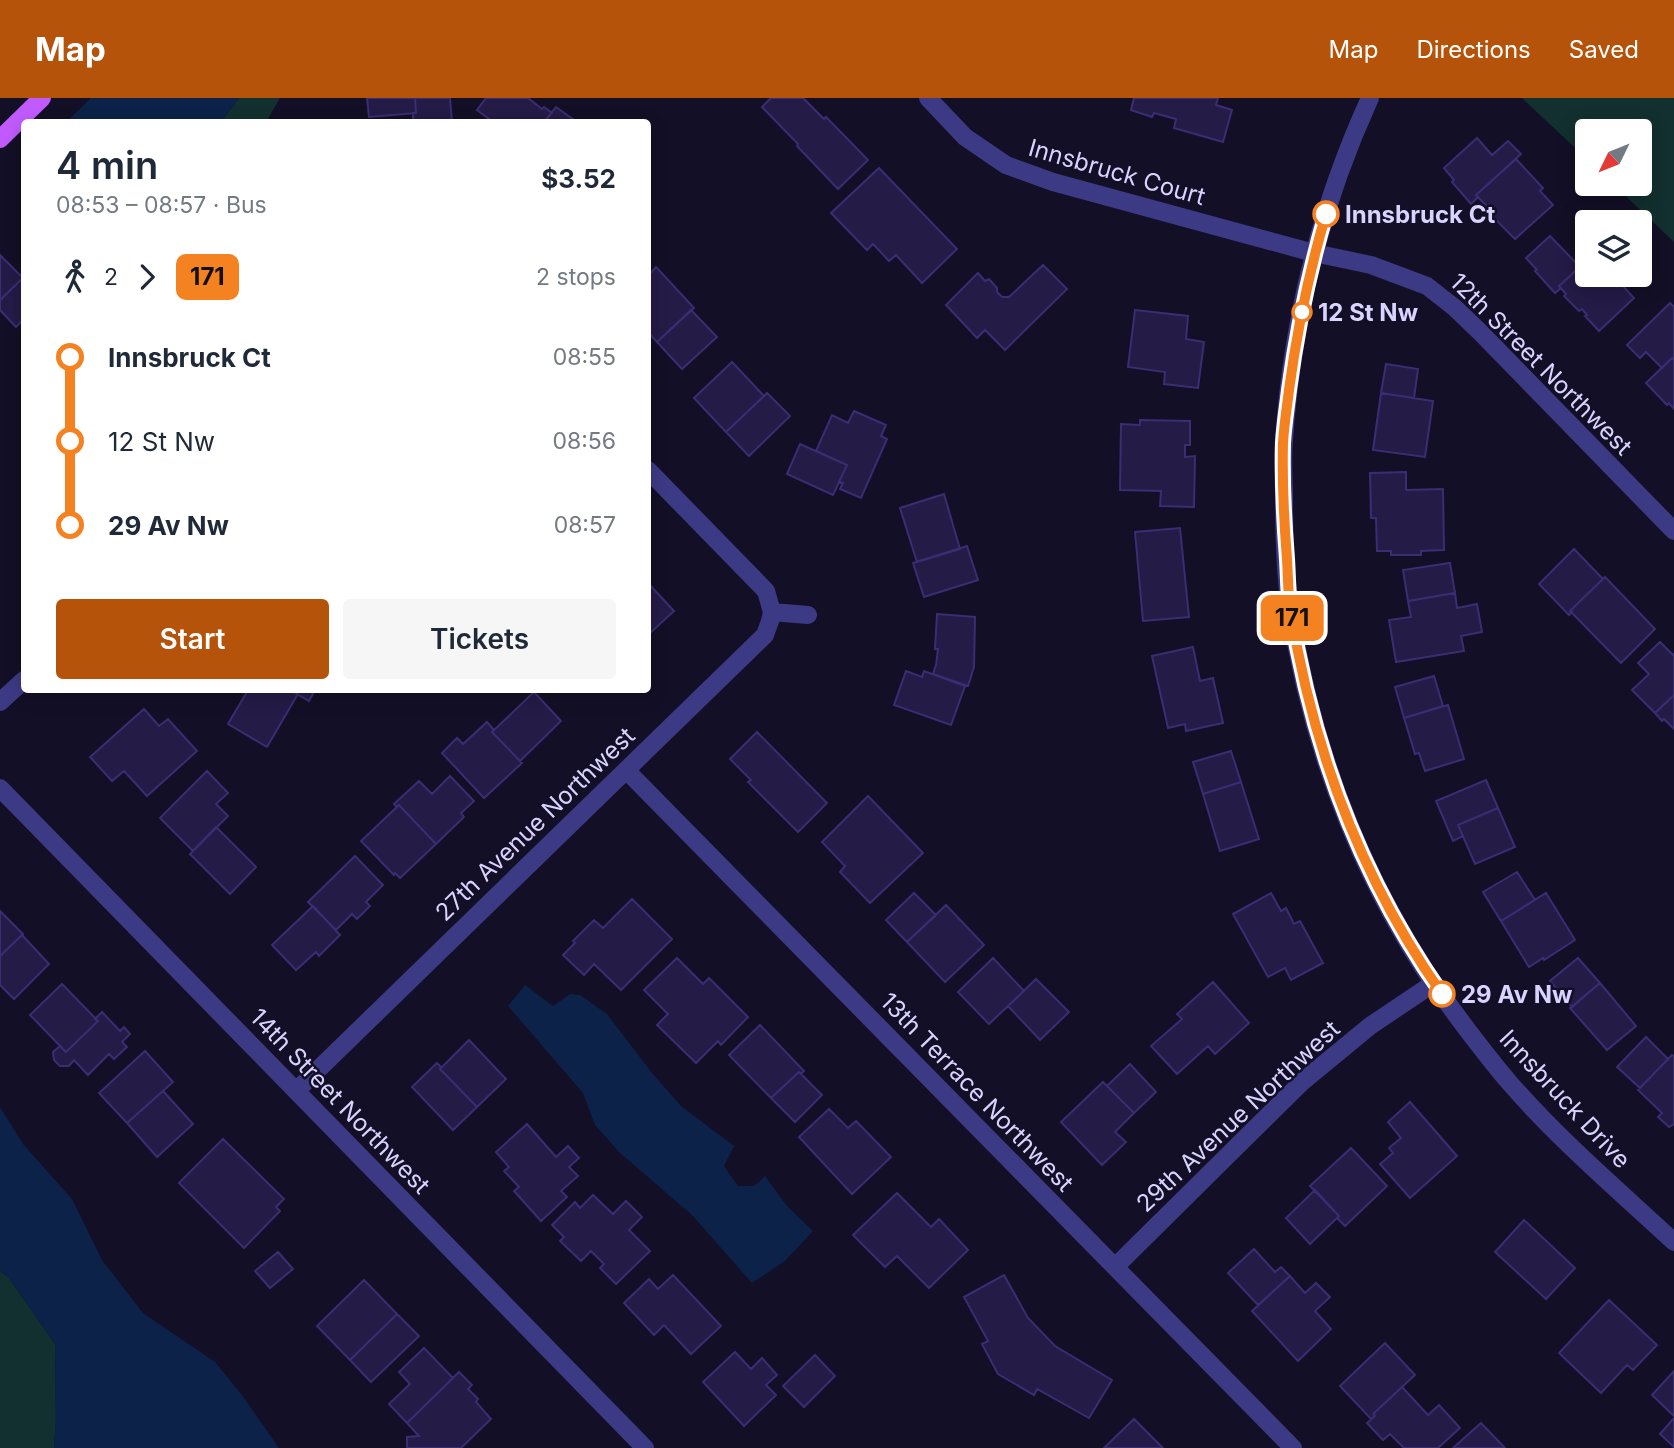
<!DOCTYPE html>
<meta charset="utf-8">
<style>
body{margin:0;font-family:Inter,sans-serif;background:#f6f6f7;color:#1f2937;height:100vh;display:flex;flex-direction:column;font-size:26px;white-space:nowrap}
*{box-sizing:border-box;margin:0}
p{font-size:23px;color:#747a83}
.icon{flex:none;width:38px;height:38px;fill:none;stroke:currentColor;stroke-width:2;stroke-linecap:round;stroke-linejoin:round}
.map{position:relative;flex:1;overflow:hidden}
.side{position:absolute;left:21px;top:21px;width:630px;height:574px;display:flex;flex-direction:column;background:#fff;border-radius:7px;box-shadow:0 4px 18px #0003}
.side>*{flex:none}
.badge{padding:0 14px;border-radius:10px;font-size:24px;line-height:46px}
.needle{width:46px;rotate:227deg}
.fabs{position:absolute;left:1575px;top:21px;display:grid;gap:14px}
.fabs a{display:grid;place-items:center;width:77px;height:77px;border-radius:7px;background:#fff;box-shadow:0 4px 18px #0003;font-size:35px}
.map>.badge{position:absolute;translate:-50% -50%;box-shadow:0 0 0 4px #fff}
.legs{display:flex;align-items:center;gap:10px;height:77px;padding:0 35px;font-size:23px}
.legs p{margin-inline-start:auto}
.summary{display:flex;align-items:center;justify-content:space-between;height:119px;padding:0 35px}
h1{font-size:38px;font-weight:600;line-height:52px}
.cta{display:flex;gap:14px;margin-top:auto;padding:14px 35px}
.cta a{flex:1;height:80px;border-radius:7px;background:#b45309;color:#fff;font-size:28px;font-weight:600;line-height:80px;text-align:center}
.cta a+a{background:#f6f6f7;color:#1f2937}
ul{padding:0 35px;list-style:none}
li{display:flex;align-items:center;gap:24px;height:84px;font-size:26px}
li i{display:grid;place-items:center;width:10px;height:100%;margin:0 9px;background:currentColor}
li i::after{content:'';width:18px;height:18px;margin:-9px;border:5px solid;border-radius:50%;background:#fff}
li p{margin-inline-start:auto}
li:first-child i{background:linear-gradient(#0000 50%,currentColor 0)}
li:last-child i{background:linear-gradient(currentColor 50%,#0000 0)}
header{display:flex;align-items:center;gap:42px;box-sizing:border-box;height:98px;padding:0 35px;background:#b45309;color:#fff}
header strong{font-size:33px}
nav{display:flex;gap:38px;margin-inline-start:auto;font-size:24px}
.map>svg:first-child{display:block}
.green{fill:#12302f}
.water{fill:#0c2248}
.building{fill:#241b47;stroke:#3b2d73;stroke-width:2}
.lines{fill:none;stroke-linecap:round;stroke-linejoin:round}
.minor{stroke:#3d3a85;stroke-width:18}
.major{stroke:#c25bff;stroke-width:18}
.line-1-casing{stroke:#fff;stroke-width:16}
.line-1{stroke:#f58220;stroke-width:10}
.stop-1-dot{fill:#fff;stroke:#f58220;stroke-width:3.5}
.labels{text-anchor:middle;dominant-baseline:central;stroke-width:5;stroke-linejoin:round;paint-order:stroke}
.street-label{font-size:24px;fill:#d9d4ff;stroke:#130f26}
.stop-label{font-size:24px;font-weight:bold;fill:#d9d4ff;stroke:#130f26;text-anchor:start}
</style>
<header>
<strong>Map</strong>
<nav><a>Map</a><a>Directions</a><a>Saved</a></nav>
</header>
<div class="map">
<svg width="1674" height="1350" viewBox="0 0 1674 1350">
<rect width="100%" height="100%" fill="#130f26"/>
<path class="green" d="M 239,0 L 280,0 L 266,24 L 221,24 Z
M 1522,0 L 1674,0 L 1674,144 L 1613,86 L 1640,86 L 1640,33 L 1587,33 L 1587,61 Z
M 0,1173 L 9,1180 L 55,1246 L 56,1322 L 54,1350 L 0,1350 Z"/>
<path class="water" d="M 91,0 L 239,0 L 221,24 L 66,24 Z
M 525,887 L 553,908 L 570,896 L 580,897 L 607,916 L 652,975 L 681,1008 L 734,1048 L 724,1068 L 738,1088 L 754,1088 L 765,1078 L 787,1108 L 813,1133 L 785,1163 L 752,1185 L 692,1117 L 620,1055 L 595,1027 L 583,995 L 508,908 Z
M 0,1009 L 23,1046 L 72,1101 L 102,1162 L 143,1215 L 215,1264 L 242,1297 L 279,1350 L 54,1350 L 56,1322 L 55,1246 L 9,1180 L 0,1173 Z"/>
<path class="building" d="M 367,0 L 415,0 L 416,15 L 369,19 Z
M 415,0 L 450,0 L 452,24 L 413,24 L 413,15 L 416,15 Z
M 486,0 L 528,0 L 542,11 L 544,9 L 552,15 L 544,24 L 493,24 L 477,12 Z
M 771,0 L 803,0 L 824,21 L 826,19 L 868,62 L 838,91 L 797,48 L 798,46 L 762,9 Z
M 1134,0 L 1218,0 L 1216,7 L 1232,12 L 1223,44 L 1174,30 L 1176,21 L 1154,15 L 1152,19 L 1131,12 Z
M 556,9 L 577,24 L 544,24 Z
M 1477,40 L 1492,57 L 1508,43 L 1521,56 L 1476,97 L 1478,99 L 1471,106 L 1452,84 L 1454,82 L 1444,70 Z
M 1516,61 L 1543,90 L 1540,93 L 1553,107 L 1515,141 L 1491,117 L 1493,115 L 1476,97 Z
M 879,70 L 957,151 L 922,185 L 896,157 L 889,163 L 873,146 L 867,152 L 831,115 Z
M 1550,138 L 1580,169 L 1559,188 L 1561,190 L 1555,195 L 1535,173 L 1537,172 L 1526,160 Z
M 0,157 L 23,180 L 0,202 Z
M 1587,162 L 1587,177 L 1621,177 L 1627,183 L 1622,187 L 1634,200 L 1599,233 L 1585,218 L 1587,217 L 1582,211 L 1579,213 L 1564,198 L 1566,196 L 1559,188 Z
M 1043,167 L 1067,191 L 1005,252 L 985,232 L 977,240 L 946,207 L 978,175 L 985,183 L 989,181 L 997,190 L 997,194 L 1002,199 L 1009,199 Z
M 656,169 L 694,210 L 657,244 L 648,234 L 648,178 Z
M 23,180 L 24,182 L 24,221 L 16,229 L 0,212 L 0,202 Z
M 1670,205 L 1674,209 L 1674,262 L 1672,260 L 1662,270 L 1646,254 L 1640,260 L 1627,247 Z
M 691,212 L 717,239 L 682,271 L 657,244 Z
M 1135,212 L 1188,218 L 1186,241 L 1204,244 L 1198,290 L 1164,286 L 1165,274 L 1128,269 Z
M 1672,260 L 1674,262 L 1674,311 L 1669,305 L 1667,307 L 1646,285 Z
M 732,264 L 764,298 L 726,334 L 694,300 Z
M 1386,266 L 1418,271 L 1414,300 L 1381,295 Z
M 767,295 L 790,318 L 749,358 L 726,334 Z
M 1381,295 L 1433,303 L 1425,359 L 1373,352 Z
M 854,313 L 886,327 L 881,338 L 887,341 L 861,400 L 840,391 L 843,385 L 839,384 L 847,367 L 816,353 L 832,317 L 848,325 Z
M 1140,322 L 1190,323 L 1190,347 L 1185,347 L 1185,359 L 1195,358 L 1194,409 L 1160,408 L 1161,393 L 1120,392 L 1121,326 L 1140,327 Z
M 800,346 L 847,367 L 833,397 L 787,376 Z
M 1406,374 L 1406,392 L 1443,391 L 1444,452 L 1421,453 L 1421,457 L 1391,457 L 1391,453 L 1377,453 L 1376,420 L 1371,420 L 1370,375 Z
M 944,396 L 960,451 L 917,464 L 900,410 Z
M 1180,430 L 1189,519 L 1143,523 L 1135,434 Z
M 967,448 L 978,482 L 924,499 L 913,465 Z
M 1574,451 L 1603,481 L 1570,513 L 1572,514 L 1569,517 L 1539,486 Z
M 1450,465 L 1455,495 L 1408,503 L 1403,472 Z
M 1605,479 L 1655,531 L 1621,565 L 1570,513 Z
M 648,485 L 674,513 L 648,537 Z
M 1455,495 L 1457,510 L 1477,506 L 1482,534 L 1461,538 L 1464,553 L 1396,564 L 1389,522 L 1411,519 L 1408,503 Z
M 937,516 L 975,519 L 974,569 L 968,588 L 933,576 L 936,567 L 938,551 L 935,551 Z
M 1660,544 L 1673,557 L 1674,556 L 1674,597 L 1655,615 L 1632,592 L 1649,576 L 1638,565 Z
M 1193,549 L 1200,583 L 1213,580 L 1223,625 L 1186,633 L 1185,626 L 1168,630 L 1152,558 Z
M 906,573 L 922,579 L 924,573 L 965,588 L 951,627 L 894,607 Z
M 1434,578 L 1443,608 L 1404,620 L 1395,589 Z
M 248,592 L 290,592 L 298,596 L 267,649 L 228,626 Z
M 290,592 L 315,592 L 309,603 Z
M 534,594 L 561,623 L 520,663 L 492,634 Z
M 1674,597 L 1674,631 L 1664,621 L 1662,623 L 1655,615 Z
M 1448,607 L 1464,661 L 1425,673 L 1419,655 L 1415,656 L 1404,620 Z
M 144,611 L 159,628 L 168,621 L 197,653 L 147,698 L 124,673 L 112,683 L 90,659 Z
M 487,624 L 494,632 L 492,634 L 522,665 L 484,700 L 442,655 L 457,640 L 463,646 Z
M 757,634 L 827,705 L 798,734 L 748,684 L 751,682 L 730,661 Z
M 1231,653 L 1241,684 L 1203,696 L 1193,664 Z
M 207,673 L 228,695 L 216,706 L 228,718 L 193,753 L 160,720 Z
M 450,678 L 474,703 L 461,715 L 464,719 L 436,746 L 399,707 L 397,709 L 394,706 L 419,683 L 432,696 Z
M 1486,682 L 1498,710 L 1458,727 L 1463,738 L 1453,743 L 1436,703 Z
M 1241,684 L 1259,741 L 1220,753 L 1203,696 Z
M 868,698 L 923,755 L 870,805 L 840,774 L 845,768 L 822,744 Z
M 399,707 L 436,746 L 400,780 L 395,775 L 394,777 L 361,743 Z
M 1498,710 L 1515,749 L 1475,766 L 1458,727 Z
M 216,729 L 256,769 L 230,796 L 190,756 Z
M 355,758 L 383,787 L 366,804 L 370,808 L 357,821 L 352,816 L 336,832 L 308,804 Z
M 1517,774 L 1535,802 L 1501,823 L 1483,794 Z
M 914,795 L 936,817 L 907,844 L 886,822 Z
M 1271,795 L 1281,813 L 1286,810 L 1294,826 L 1300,823 L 1323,865 L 1291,882 L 1285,870 L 1268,879 L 1233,816 Z
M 1546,795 L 1575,842 L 1544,862 L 1543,860 L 1529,869 L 1501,823 Z
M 632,801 L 672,841 L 621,892 L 594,866 L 584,877 L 563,857 L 575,845 L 573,843 L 594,822 L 603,830 Z
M 946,807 L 984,847 L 945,884 L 907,844 Z
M 313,808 L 340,837 L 319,858 L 316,854 L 296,872 L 272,847 Z
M 0,813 L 23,836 L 0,858 Z
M 22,837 L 49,866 L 14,901 L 0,887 L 0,858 Z
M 677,860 L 703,886 L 709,880 L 748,919 L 721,947 L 718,943 L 696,965 L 657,927 L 668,916 L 644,892 Z
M 993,860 L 1024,893 L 989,926 L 958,894 Z
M 1578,860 L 1600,885 L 1572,909 L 1550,883 Z
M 1036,881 L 1069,914 L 1040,942 L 1008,908 Z
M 1213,884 L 1249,925 L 1215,956 L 1208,948 L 1177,976 L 1151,948 L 1182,921 L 1177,916 Z
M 1600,885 L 1636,928 L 1607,952 L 1570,910 Z
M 62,886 L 98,923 L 66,954 L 30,917 Z
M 102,914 L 120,933 L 124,929 L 130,936 L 122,944 L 127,949 L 114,961 L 109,956 L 88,977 L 74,962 L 69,968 L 60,968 L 54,962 L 53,954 L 60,948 L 66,954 L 98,923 L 95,921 Z
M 760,927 L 804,973 L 801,976 L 799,974 L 771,1000 L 729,957 Z
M 1646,939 L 1668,961 L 1640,990 L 1617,969 Z
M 469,942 L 506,981 L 477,1009 L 440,971 Z
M 145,953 L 173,984 L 127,1025 L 99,995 Z
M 1672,957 L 1674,958 L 1674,1026 L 1669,1029 L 1658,1019 L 1662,1015 L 1638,992 Z
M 437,965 L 441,969 L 440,971 L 477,1009 L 453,1032 L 412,989 Z
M 1130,966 L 1156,994 L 1134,1015 L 1107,988 Z
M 799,974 L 822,997 L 795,1024 L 771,1000 Z
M 1103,984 L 1134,1015 L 1115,1034 L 1126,1044 L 1102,1067 L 1061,1024 Z
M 163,993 L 193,1026 L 157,1059 L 127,1025 Z
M 1410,1004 L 1457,1058 L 1410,1100 L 1380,1066 L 1393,1055 L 1389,1050 L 1401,1040 L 1388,1024 Z
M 829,1011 L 848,1030 L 856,1023 L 891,1059 L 852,1096 L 799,1039 Z
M 527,1026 L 556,1059 L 568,1048 L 579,1060 L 569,1069 L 578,1078 L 561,1093 L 567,1099 L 541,1123 L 514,1093 L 519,1089 L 504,1073 L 509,1069 L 496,1054 Z
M 223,1041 L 284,1101 L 276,1109 L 280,1113 L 244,1150 L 179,1085 Z
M 1351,1050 L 1387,1088 L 1345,1128 L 1337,1120 L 1339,1118 L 1310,1088 Z
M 1315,1092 L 1339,1118 L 1310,1146 L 1286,1120 Z
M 897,1095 L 931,1129 L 939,1121 L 968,1152 L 929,1190 L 897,1158 L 885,1169 L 853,1137 Z
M 593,1097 L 613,1116 L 626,1103 L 642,1119 L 629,1132 L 650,1153 L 616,1186 L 600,1170 L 604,1166 L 591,1153 L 581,1163 L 560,1143 L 564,1139 L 552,1127 L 575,1104 L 580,1110 Z
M 1524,1122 L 1575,1170 L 1546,1201 L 1495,1154 Z
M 1254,1151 L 1275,1174 L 1281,1169 L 1290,1178 L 1258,1207 L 1228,1175 Z
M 278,1154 L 293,1171 L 270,1190 L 255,1173 Z
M 673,1177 L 721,1228 L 691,1256 L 664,1227 L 654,1237 L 624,1205 L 649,1181 L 658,1191 Z
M 1004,1177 L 1028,1220 L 1055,1248 L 1112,1282 L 1089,1320 L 1037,1291 L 1034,1297 L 998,1276 L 982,1246 L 988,1243 L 964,1199 Z
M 1290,1178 L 1305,1195 L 1316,1185 L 1330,1199 L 1315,1213 L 1331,1231 L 1298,1263 L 1252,1213 Z
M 364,1182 L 397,1216 L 350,1262 L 317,1228 Z
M 1609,1202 L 1657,1247 L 1633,1272 L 1627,1267 L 1601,1295 L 1559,1255 Z
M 397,1216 L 419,1238 L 371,1284 L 350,1262 Z
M 1385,1245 L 1415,1277 L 1373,1316 L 1375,1318 L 1371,1321 L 1340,1288 Z
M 424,1250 L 453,1280 L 407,1325 L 389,1306 L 410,1286 L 399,1274 Z
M 735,1254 L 751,1271 L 762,1260 L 777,1277 L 766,1287 L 776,1297 L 744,1328 L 703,1284 Z
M 815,1257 L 835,1278 L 804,1309 L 783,1288 Z
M 1674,1273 L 1674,1318 L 1652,1297 Z
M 459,1274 L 472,1287 L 468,1291 L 478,1301 L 476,1304 L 491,1321 L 461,1350 L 407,1350 L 407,1339 L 419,1338 L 407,1325 Z
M 1402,1289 L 1428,1317 L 1439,1307 L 1460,1330 L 1438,1350 L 1404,1350 L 1390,1336 L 1383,1342 L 1367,1325 L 1375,1318 L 1373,1316 Z
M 1674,1320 L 1674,1349 L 1660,1336 Z
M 1134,1321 L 1163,1350 L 1104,1350 Z
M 1481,1325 L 1505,1350 L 1453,1350 Z"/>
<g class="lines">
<path class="minor" d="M 928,0 L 965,39 L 1006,67 L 1053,84 L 1314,155 L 1371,167 L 1427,188 L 1455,210 L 1480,234 L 1674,433
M 1370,0 C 1321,107 1292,224 1284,342 C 1282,361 1284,381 1284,400 C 1284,436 1285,473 1290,509 C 1312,658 1369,802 1460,922 C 1475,942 1491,963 1508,983 C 1558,1041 1618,1092 1674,1144
M 648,372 L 766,493 L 772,514
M 0,604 L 24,582
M 626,672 L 1293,1350
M 0,690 L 645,1350
M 296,993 L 765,537 L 770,523 L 772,514 L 808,517
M 1115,1169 L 1302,984 L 1370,928 L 1434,885"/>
<path class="major" d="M 0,41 L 42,0"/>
</g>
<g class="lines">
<g class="line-1-casing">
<path id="line-1" d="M 1326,116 C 1309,174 1297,232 1289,292 C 1287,309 1284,327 1283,345 C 1282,384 1284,423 1287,461 C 1288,477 1288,494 1290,509 C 1312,650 1360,779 1442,896"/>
</g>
<use href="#line-1" class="line-1"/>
</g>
<g class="stop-1-dot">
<circle cx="1326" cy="116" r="12"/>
<circle cx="1302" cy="214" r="9"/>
<circle cx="1442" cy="896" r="12"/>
</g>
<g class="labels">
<g class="street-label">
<text transform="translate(1117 74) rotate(16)">Innsbruck Court</text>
<text transform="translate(1541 266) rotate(45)">12th Street Northwest</text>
<text transform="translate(535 726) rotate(-44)">27th Avenue Northwest</text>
<text transform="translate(977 994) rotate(46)">13th Terrace Northwest</text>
<text transform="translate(1565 1001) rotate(47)">Innsbruck Drive</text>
<text transform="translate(340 1003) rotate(46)">14th Street Northwest</text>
<text transform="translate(1238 1018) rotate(-43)">29th Avenue Northwest</text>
</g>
<g class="stop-label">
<text x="1345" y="116">Innsbruck Ct</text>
<text x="1318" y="214">12 St Nw</text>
<text x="1461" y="896">29 Av Nw</text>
</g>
</g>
</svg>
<div class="fabs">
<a><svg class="needle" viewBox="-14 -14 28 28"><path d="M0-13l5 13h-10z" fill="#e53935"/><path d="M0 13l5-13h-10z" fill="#747a83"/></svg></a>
<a><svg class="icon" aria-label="layers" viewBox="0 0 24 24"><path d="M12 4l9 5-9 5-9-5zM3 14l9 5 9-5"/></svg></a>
</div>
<b class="badge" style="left:1292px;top:520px;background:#f58220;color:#111">171</b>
<section class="side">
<div class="summary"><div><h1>4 min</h1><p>08:53 – 08:57 · Bus</p></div><b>$3.52</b></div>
<div class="legs"><svg class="icon" aria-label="walk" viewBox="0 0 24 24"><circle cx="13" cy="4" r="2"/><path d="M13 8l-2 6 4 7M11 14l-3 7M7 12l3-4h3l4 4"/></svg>2<svg class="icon" aria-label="forward" viewBox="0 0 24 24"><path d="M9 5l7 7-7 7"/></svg><b class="badge" style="background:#f58220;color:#111">171</b><p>2 stops</p></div>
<ul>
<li><i style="color:#f58220"></i><b>Innsbruck Ct</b><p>08:55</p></li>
<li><i style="color:#f58220"></i><span>12 St Nw</span><p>08:56</p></li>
<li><i style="color:#f58220"></i><b>29 Av Nw</b><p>08:57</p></li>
</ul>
<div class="cta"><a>Start</a><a>Tickets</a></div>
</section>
</div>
